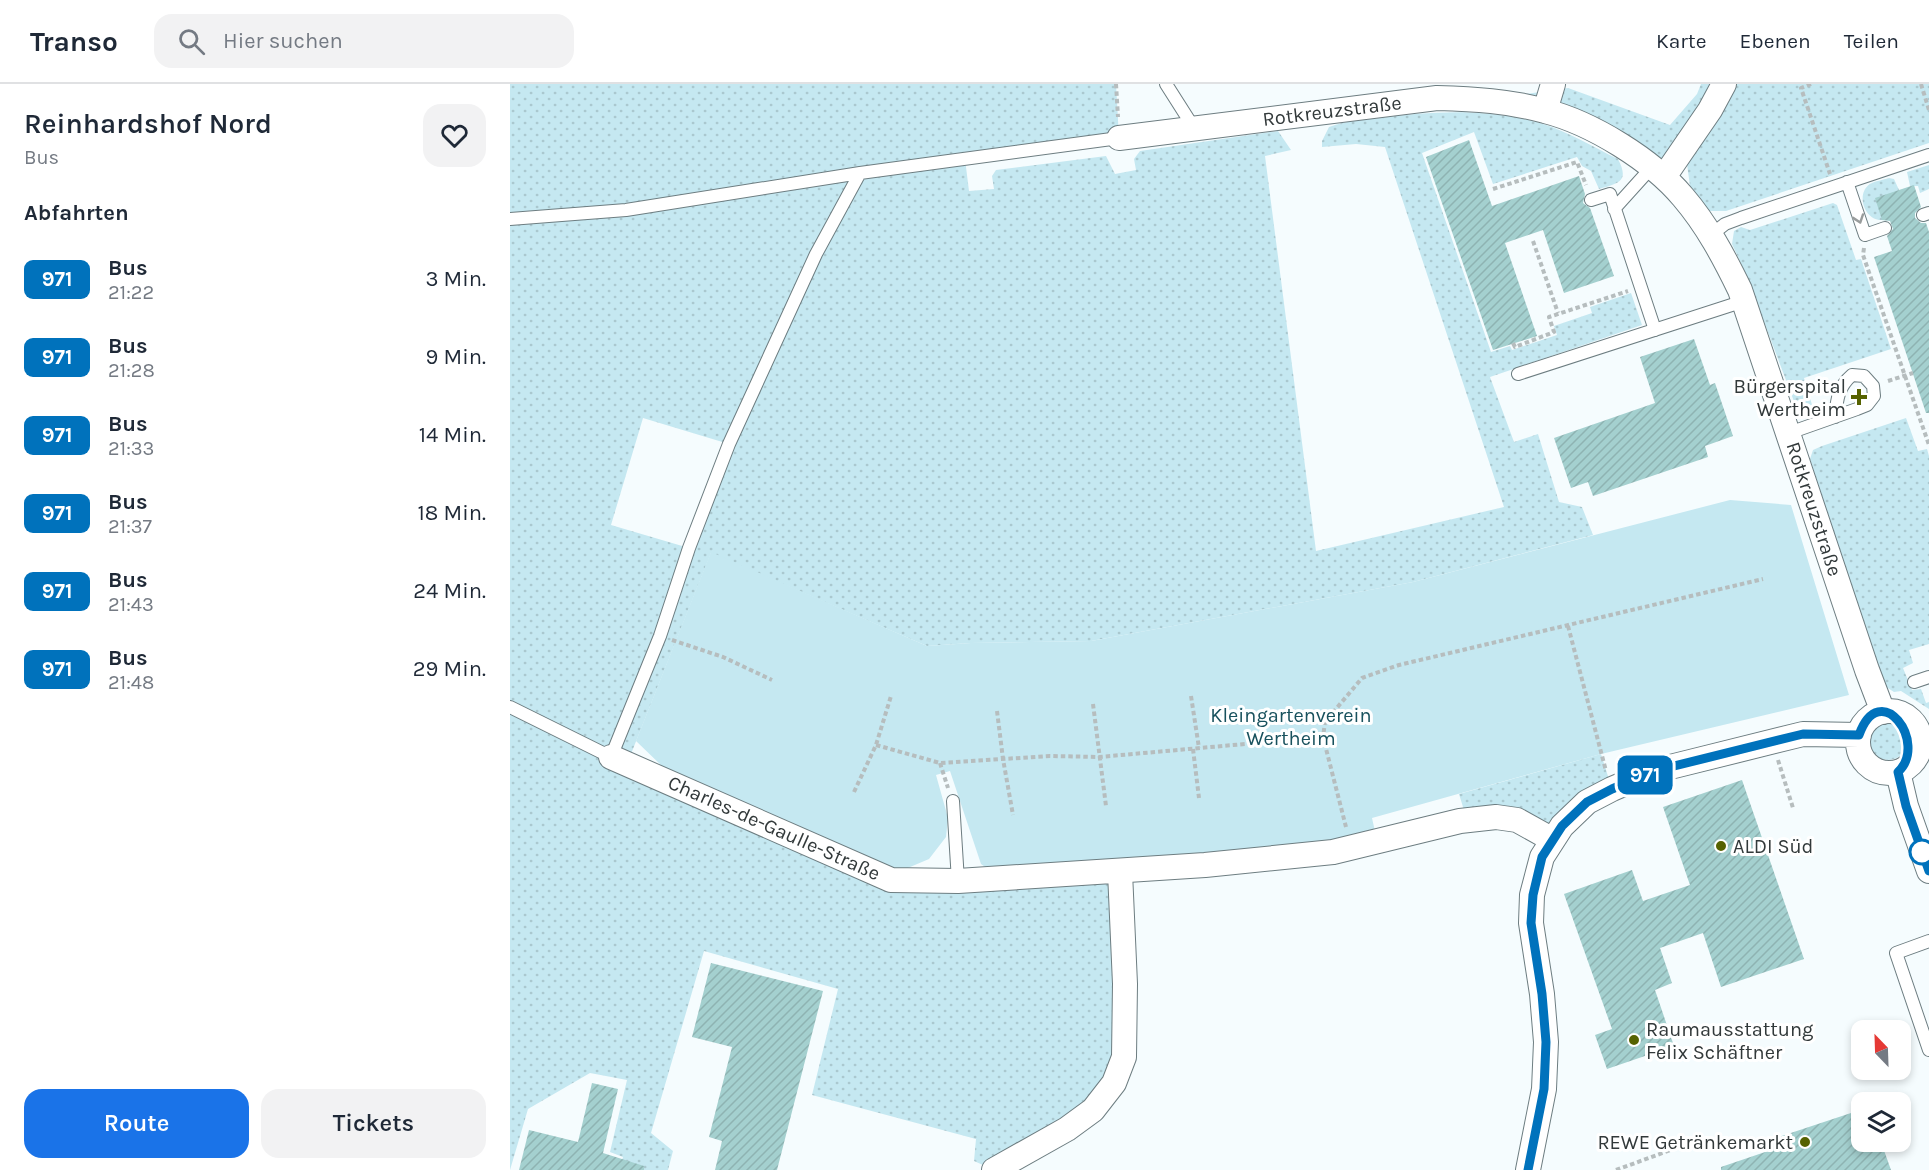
<!DOCTYPE html>
<html lang="de">
<meta charset="utf-8">
<style>
body{margin:0;font-family:Karla,sans-serif;background:#f2f2f3;color:#1f2937;height:100vh;display:flex;flex-direction:column;font-size:22px;white-space:nowrap}
*{box-sizing:border-box;margin:0}
p{font-size:20px;color:#747a83}
.icon{flex:none;width:33px;height:33px;fill:none;stroke:currentColor;stroke-width:2;stroke-linecap:round;stroke-linejoin:round}
.map{position:relative;flex:1;overflow:hidden}
.details{display:flex;flex-direction:column;background:#fff;width:510px}
.details>*{flex:none}
.badge{padding:0 12px;border-radius:9px;font-size:21px;line-height:39px}
.needle{width:39px;rotate:337deg}
.fabs{position:absolute;left:1341px;top:936px;display:grid;gap:12px}
.fabs a{display:grid;place-items:center;width:60px;height:60px;border-radius:12px;background:#fff;box-shadow:0 3px 9px #0003;font-size:30px}
.map>.badge{position:absolute;translate:-50% -50%;box-shadow:0 0 0 3px #fff}
h2{padding:0 24px;font-size:22px;line-height:54px}
.round{display:grid;place-items:center;flex:none;width:63px;height:63px;border-radius:18px;background:#f2f2f3}
.overview{display:flex;align-items:center;justify-content:space-between;height:102px;padding:0 24px}
h1{font-size:28px;font-weight:600;line-height:45px}
.cta{display:flex;gap:12px;margin-top:auto;padding:12px 24px}
.cta a{flex:1;height:69px;border-radius:18px;background:#1a73e8;color:#fff;font-size:24px;font-weight:600;line-height:69px;text-align:center}
.cta a+a{background:#f2f2f3;color:#1f2937}
ul{padding:0;list-style:none}
li{display:flex;align-items:center;gap:18px;height:78px;padding:0 24px}
li div{flex:1}
li b{display:block;font-size:22px}
li em{font-style:normal}
li .badge{min-width:66px;font-weight:700;text-align:center}
header{display:flex;align-items:center;gap:36px;box-sizing:border-box;height:84px;padding:0 30px;background:#fff;border-bottom:2px solid #e0e1e3}
header strong{font-size:28px}
nav{display:flex;gap:33px;margin-inline-start:auto;font-size:21px}
.search{width:420px;height:54px;background:#f2f2f3;display:flex;align-items:center;gap:15px;box-sizing:border-box;padding:0 21px;border-radius:18px;color:#747a83;font-size:22px}
main{display:flex;flex:1;min-height:0}
.map>svg:first-child{display:block}
.grass{fill:url(#grass-dots);fill-rule:evenodd}
.garden{fill:#c5e8f1}
.building{fill:url(#building-hatch)}
.lines{fill:none;stroke-linecap:round;stroke-linejoin:round}
.lane-casing{stroke:#6d7d81;stroke-width:14}
.street-casing{stroke:#6d7d81;stroke-width:26}
.path{stroke:#b6bdbe;stroke-width:4;stroke-dasharray:4.5 3;stroke-linecap:butt}
.lane{stroke:#fff;stroke-width:12}
.street{stroke:#fff;stroke-width:24}
.oneway{stroke:#989c9c}
.line-casing{stroke:#fff;stroke-width:14}
.line{stroke:#0072bc;stroke-width:9}
.poi-dot{fill:#566201;stroke:#fff;stroke-width:2}
.stop-dot{fill:#fff;stroke:#0072bc;stroke-width:3}
.labels{text-anchor:middle;dominant-baseline:central;stroke-width:6;stroke-linejoin:round;paint-order:stroke}
.street-label{font-size:20px;fill:#32393a;stroke:#fff}
.poi-label{font-size:20px;fill:#32393a;stroke:#fff;text-anchor:end}
.park-label{font-size:20px;fill:#18515d;stroke:#fff}
</style>
<header>
<strong>Transo</strong>
<div class="search"><svg class="icon" aria-label="search" viewBox="0 0 24 24"><circle cx="10" cy="10" r="6"/><path d="M15 15l6 6"/></svg>Hier suchen</div>
<nav><a>Karte</a><a>Ebenen</a><a>Teilen</a></nav>
</header>
<main>
<section class="details">
<div class="overview"><div><h1>Reinhardshof Nord</h1><p>Bus</p></div><a class="round"><svg class="icon" aria-label="heart" viewBox="0 0 24 24"><path d="M12 20l-8-8c-3-5 5-10 8-4 3-6 11-1 8 4z"/></svg></a></div>
<h2>Abfahrten</h2>
<ul>
<li><span class="badge" style="background:#0072bc;color:#fff">971</span><div><b>Bus</b><p>21:22</p></div><em>3 Min.</em></li>
<li><span class="badge" style="background:#0072bc;color:#fff">971</span><div><b>Bus</b><p>21:28</p></div><em>9 Min.</em></li>
<li><span class="badge" style="background:#0072bc;color:#fff">971</span><div><b>Bus</b><p>21:33</p></div><em>14 Min.</em></li>
<li><span class="badge" style="background:#0072bc;color:#fff">971</span><div><b>Bus</b><p>21:37</p></div><em>18 Min.</em></li>
<li><span class="badge" style="background:#0072bc;color:#fff">971</span><div><b>Bus</b><p>21:43</p></div><em>24 Min.</em></li>
<li><span class="badge" style="background:#0072bc;color:#fff">971</span><div><b>Bus</b><p>21:48</p></div><em>29 Min.</em></li>
</ul>
<div class="cta"><a>Route</a><a>Tickets</a></div>
</section>
<div class="map">
<svg width="1419" height="1086" viewBox="0 0 1419 1086">
<defs>
<pattern id="grass-dots" width="8" height="8" patternUnits="userSpaceOnUse" patternTransform="scale(1.5)"><rect width="8" height="8" fill="#c5e8f1"/><path d="M2 2h.1M6 6h.1" fill="none" stroke="#aac8cf" stroke-width="1.8" stroke-linecap="round"/></pattern>
<pattern id="building-hatch" width="6" height="6" patternUnits="userSpaceOnUse" patternTransform="scale(1.5)"><rect width="6" height="6" fill="#a4d0cf"/><path d="M-1 1l2-2M0 6l6-6M5 7l2-2" fill="none" stroke="#8eb3b2"/></pattern>
</defs>
<rect width="100%" height="100%" fill="#f5fcfe"/>
<path class="grass" d="M 0,0 L 606,0 L 609,54 L 455,75 L 459,107 L 484,105 L 482,92 L 486,86 L 596,72 L 605,90 L 626,86 L 624,75 L 630,67 L 768,47 L 781,66 L 755,72 L 806,467 L 994,423 L 875,63 L 846,60 L 812,63 L 812,57 L 819,43 C 835,37 852,36 869,34 C 923,27 980,24 1033,40 C 1059,48 1083,63 1108,75 C 1120,98 1108,99 1089,105 L 1081,87 L 1072,82 L 1067,73 L 983,100 L 964,48 L 912,69 L 981,268 L 1000,262 L 1002,266 L 1047,251 L 1044,242 L 1082,229 L 1080,223 L 1121,209 L 1132,241 L 980,293 L 1004,358 L 1028,350 L 1049,418 L 1072,423 L 1083,451 L 903,498 L 581,557 L 461,559 L 417,562 L 201,469 L 117,680 L 381,796 L 603,788 L 604,999 L 484,1086 L 464,1077 L 466,1055 L 302,1011 L 328,905 L 194,867 L 141,1049 L 163,1067 L 158,1086 L 109,1086 L 113,1073 L 100,1068 L 117,996 L 80,989 L 18,1025 L 0,1086 ZM 133,334 L 219,360 L 179,464 L 101,441 Z
M 1191,0 L 1214,0 L 1154,93 L 1101,55 L 972,16 L 1058,4 L 1160,41 L 1187,10 Z
M 1224,0 L 1419,0 L 1419,59 L 1216,127 L 1198,127 L 1180,102 L 1176,73 Z
M 1419,81 L 1419,105 L 1410,109 L 1408,102 L 1400,102 L 1397,88 Z
M 1379,94 L 1384,95 L 1389,106 L 1372,136 C 1355,137 1345,110 1360,100 C 1365,97 1373,96 1379,94 Z
M 1323,119 L 1327,121 L 1346,176 L 1351,175 L 1381,265 L 1294,294 L 1303,324 L 1288,328 L 1236,190 L 1222,160 L 1224,147 L 1231,143 L 1240,146 Z
M 1396,334 L 1408,367 L 1417,365 L 1419,372 L 1419,560 L 1399,566 L 1403,579 L 1393,584 L 1402,606 L 1411,605 L 1416,619 L 1419,618 L 1419,625 L 1391,607 L 1384,608 L 1373,601 L 1368,591 L 1300,375 L 1303,366 L 1312,362 Z
M1359 657a19 19 0 1 1 38 0a19 19 0 1 1-38 0Z
M 1091,670 L 1102,705 L 1052,742 L 957,736 L 949,710 Z"/>
<path class="garden" d="M 1220,416 L 1281,421 L 1339,611 L 1091,670 L 862,734 L 866,752 L 798,762 L 481,787 L 471,780 L 440,687 L 426,691 L 438,734 L 436,753 L 419,775 L 393,786 L 373,785 L 153,683 L 126,657 L 201,468 L 417,562 L 461,559 L 581,557 L 903,498 Z"/>
<path class="building" d="M 959,56 L 982,122 L 1069,92 L 1075,110 L 1073,119 L 1080,124 L 1104,192 L 1054,209 L 1033,146 L 995,159 L 1027,252 L 983,266 L 916,73 Z
M 1404,101 L 1411,123 L 1405,129 L 1405,134 L 1411,139 L 1416,139 L 1419,148 L 1419,329 L 1416,329 L 1364,173 L 1382,167 L 1377,152 L 1383,145 L 1380,137 L 1372,136 L 1365,114 Z
M 1184,255 L 1200,301 L 1205,299 L 1223,352 L 1195,362 L 1198,373 L 1083,412 L 1078,398 L 1061,404 L 1044,354 L 1145,319 L 1130,273 Z
M 1232,696 L 1294,875 L 1211,903 L 1193,849 L 1150,864 L 1162,899 L 1145,906 L 1164,962 L 1097,985 L 1085,951 L 1102,945 L 1054,810 L 1122,786 L 1133,817 L 1180,801 L 1153,723 Z
M 201,879 L 313,907 L 267,1086 L 205,1086 L 212,1057 L 199,1053 L 222,963 L 182,953 Z
M 82,999 L 108,1005 L 93,1069 L 134,1082 L 134,1086 L 9,1086 L 19,1046 L 68,1058 Z
M 1341,1029 L 1343,1034 L 1352,1032 L 1352,1058 L 1371,1058 L 1381,1086 L 1211,1086 L 1211,1083 L 1261,1066 L 1257,1057 Z"/>
<g class="lines">
<g class="lane-casing">
<path id="lane" d="M 656,0 L 684,44
M 1337,98 L 1355,151 L 1375,144
M 1081,116 L 1100,110 L 1145,246
M 1104,125 L 1141,84
M 1413,131 L 1419,129
M 0,135 L 116,126 L 350,89 L 609,54
M 1201,151 L 1215,140 L 1231,134 L 1419,71
M 1008,290 L 1234,217
M 1279,349 L 1347,325 L 1357,321 L 1364,312 L 1363,302 L 1354,292 L 1342,291 C 1328,303 1327,315 1325,333
M 1404,598 L 1419,593
M 0,623 L 101,673 L 150,552 L 179,464 L 219,360 L 306,170 L 350,89
M 443,717 L 448,797
M 1419,857 L 1386,869 L 1419,966"/>
</g>
<g class="street-casing">
<path id="street" d="M 1035,27 L 1043,0
M 609,54 L 927,14 C 963,15 1000,17 1035,27 C 1082,39 1142,76 1173,113 C 1197,141 1214,173 1230,206 L 1357,586 L 1373,628
M 1154,93 L 1200,26 L 1214,0
M1348 658a31 31 0 1 1 62 0a31 31 0 1 1-62 0Z
M 101,673 L 381,796 L 448,797 L 695,781 L 823,768 L 950,737 L 986,733 L 1007,736 L 1043,756
M 1388,688 L 1396,722 L 1419,787
M 484,1086 L 557,1045 L 583,1026 L 604,999 L 614,973 L 615,900 L 610,788
M 1018,1086 L 1034,1005 L 1036,958 L 1032,910 L 1021,839 L 1022,811 L 1032,773 L 1052,742 L 1077,718 L 1102,705 L 1144,687 L 1293,650 L 1349,651"/>
</g>
<path class="path" d="M 606,0 L 608,33
M 1301,0 L 1291,4 L 1320,90
M 1411,0 L 1419,26
M 983,105 L 1067,78 L 1076,101
M 1023,157 L 1048,229
M 1354,164 L 1353,171 L 1419,361
M 1003,259 L 1005,263 L 1044,248 L 1039,233 L 1118,207
M 1378,297 L 1403,289
M 1058,542 L 1096,687
M 162,556 L 213,573 L 262,596
M 681,612 L 689,664
M 583,620 L 596,722
M 487,627 L 493,675 L 503,731
M 366,661 L 430,679 L 540,672 L 589,673 L 813,653
M 683,665 L 689,714
M 1268,676 L 1283,724
M 430,679 L 438,704
M 344,708 L 366,661 L 381,612
M 836,743 L 813,653 L 815,638 L 852,594 L 889,581 L 1253,495
M 1106,1086 L 1188,1056"/>
<use href="#lane" class="lane"/>
<use href="#street" class="street"/>
</g>
<defs><path id="oneway-chevron" d="M-2-3.5L2.5 0L-2 3.5" fill="none" stroke-width="1.6" stroke-linecap="round" stroke-linejoin="round" transform="scale(1.5)"/></defs>
<use class="oneway" href="#oneway-chevron" transform="translate(1349 135) rotate(71)"/>
<g class="lines">
<g class="line-casing">
<path id="line" d="M 1018,1086 L 1034,1005 L 1036,958 L 1032,910 L 1021,839 L 1023,811 L 1032,773 L 1052,742 L 1077,718 L 1102,705 L 1144,687 L 1293,650 L 1349,651 C 1370,592 1419,659 1388,688 L 1396,722 L 1419,787"/>
</g>
<use href="#line" class="line"/>
</g>
<g class="poi-dot">
<path d="M1346 304h6v6h6v6h-6v6h-6v-6h-6v-6h6z"/>
<circle cx="1211" cy="762" r="6"/>
<circle cx="1124" cy="956" r="6"/>
<circle cx="1295" cy="1058" r="6"/>
</g>
<circle class="stop-dot" cx="1412" cy="768" r="12"/>
<g class="labels">
<g class="street-label">
<text transform="translate(822 27) rotate(-7)">Rotkreuzstraße</text>
<text transform="translate(1304 425) rotate(72)">Rotkreuzstraße</text>
<text transform="translate(264 744) rotate(24)">Charles-de-Gaulle-Straße</text>
</g>
<g class="poi-label">
<text x="1336" y="302">Bürgerspital<tspan x="1336" dy="23">Wertheim</tspan></text>
<text x="1223" y="762" text-anchor="start">ALDI Süd</text>
<text x="1136" y="945" text-anchor="start">Raumausstattung<tspan x="1136" dy="23">Felix Schäftner</tspan></text>
<text x="1283" y="1058">REWE Getränkemarkt</text>
</g>
<g class="park-label">
<text x="781" y="631">Kleingartenverein<tspan x="781" dy="23">Wertheim</tspan></text>
</g>
</g>
</svg>
<div class="fabs">
<a><svg class="needle" viewBox="-14 -14 28 28"><path d="M0-13l5 13h-10z" fill="#e53935"/><path d="M0 13l5-13h-10z" fill="#747a83"/></svg></a>
<a><svg class="icon" aria-label="layers" viewBox="0 0 24 24"><path d="M12 4l9 5-9 5-9-5zM3 14l9 5 9-5"/></svg></a>
</div>
<b class="badge" style="left:1135px;top:691px;background:#0072bc;color:#fff">971</b>
</div>
</main>
